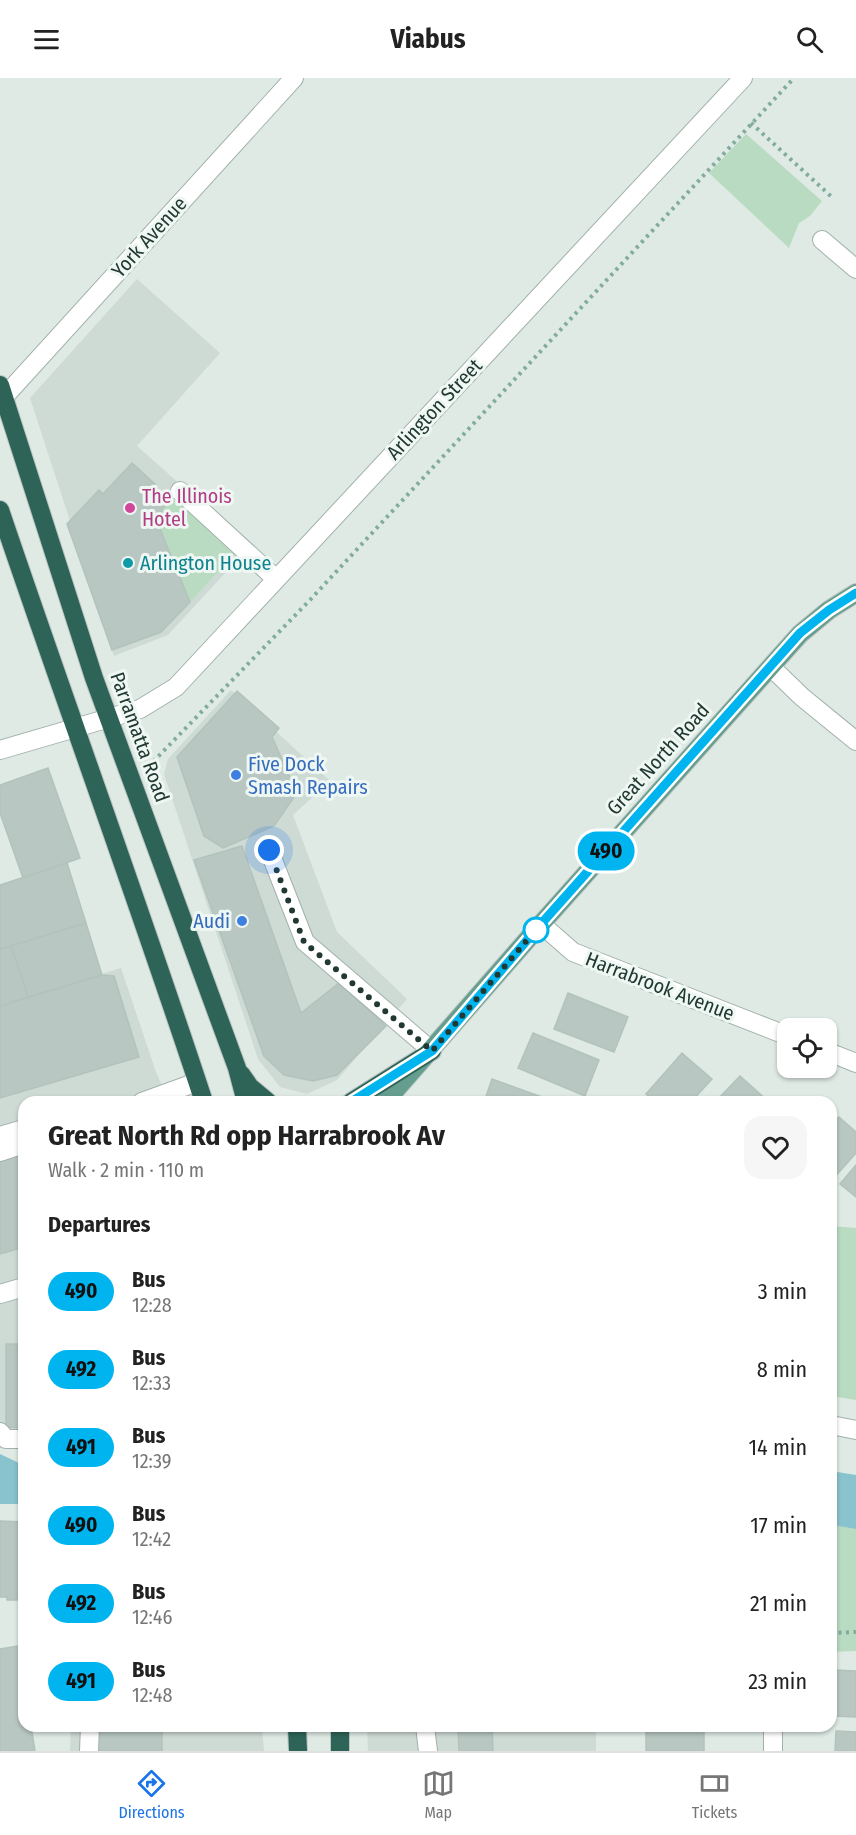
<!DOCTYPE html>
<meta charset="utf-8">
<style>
body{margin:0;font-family:"Fira Sans Condensed",sans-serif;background:#f6f6f6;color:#222;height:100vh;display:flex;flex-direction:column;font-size:22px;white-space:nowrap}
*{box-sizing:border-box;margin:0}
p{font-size:20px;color:#767676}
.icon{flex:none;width:33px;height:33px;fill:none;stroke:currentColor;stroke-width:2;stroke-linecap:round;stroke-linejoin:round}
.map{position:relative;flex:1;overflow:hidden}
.sheet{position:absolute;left:18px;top:1018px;width:819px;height:636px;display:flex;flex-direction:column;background:#fff;border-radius:18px;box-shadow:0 2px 4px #0004}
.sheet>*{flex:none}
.badge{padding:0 12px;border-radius:20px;font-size:21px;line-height:39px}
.tools{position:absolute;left:777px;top:940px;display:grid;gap:12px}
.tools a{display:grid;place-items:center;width:60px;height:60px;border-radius:12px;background:#fff;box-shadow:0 2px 4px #0004;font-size:30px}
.you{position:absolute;width:30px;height:30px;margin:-15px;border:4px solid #fff;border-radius:50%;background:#1a73e8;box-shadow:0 0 0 9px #1a73e833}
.map>.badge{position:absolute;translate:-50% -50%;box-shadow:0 0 0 3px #fff}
h2{padding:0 30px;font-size:22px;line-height:54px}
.round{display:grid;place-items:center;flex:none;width:63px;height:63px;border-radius:18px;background:#f6f6f6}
.head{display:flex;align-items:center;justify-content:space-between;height:102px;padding:0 30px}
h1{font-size:28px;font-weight:700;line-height:45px}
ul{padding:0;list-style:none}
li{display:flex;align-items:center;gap:18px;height:78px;padding:0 30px}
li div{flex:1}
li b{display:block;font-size:22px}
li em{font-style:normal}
li .badge{min-width:66px;font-weight:700;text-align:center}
header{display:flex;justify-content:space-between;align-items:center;height:78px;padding:0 30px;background:#fff;font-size:27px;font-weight:700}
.menu{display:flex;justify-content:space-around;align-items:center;height:84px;border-top:2px solid #e0e0e0;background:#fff;font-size:16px;color:#767676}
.menu a{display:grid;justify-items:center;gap:3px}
.menu .selected{color:#1a73e8}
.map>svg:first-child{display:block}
.built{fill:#cedad4}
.green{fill:#b9dbc2}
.water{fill:#89c3cd}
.building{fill:#b8c7c1;stroke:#b2c3bc;stroke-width:1.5}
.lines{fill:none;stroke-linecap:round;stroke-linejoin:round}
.minor-casing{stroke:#a2b1ac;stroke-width:20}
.major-casing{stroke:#bcc4c2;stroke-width:20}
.highway-casing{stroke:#bcc4c2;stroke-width:20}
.path{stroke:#81ac9e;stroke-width:4;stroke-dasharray:3 4.5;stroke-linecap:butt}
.minor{stroke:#fff;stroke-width:18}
.major{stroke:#659e8f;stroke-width:18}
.highway{stroke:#2e6458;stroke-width:18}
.line-casing{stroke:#fff;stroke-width:14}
.line{stroke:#00b5ef;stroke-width:9}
.walk{stroke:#213932;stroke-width:6;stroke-dasharray:0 10.8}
.hotel-dot{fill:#d1479c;stroke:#eff7f3;stroke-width:2}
.culture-dot{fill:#0f9aa8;stroke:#eff7f3;stroke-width:2}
.shop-dot{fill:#3f7fe0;stroke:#eff7f3;stroke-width:2}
.stop-dot{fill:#fff;stroke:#00b5ef;stroke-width:3}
.labels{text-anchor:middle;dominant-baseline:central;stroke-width:6;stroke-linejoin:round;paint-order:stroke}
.street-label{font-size:20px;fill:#213932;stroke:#eff7f3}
.hotel-label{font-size:20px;fill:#b23c85;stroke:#eff7f3;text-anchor:start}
.culture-label{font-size:20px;fill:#0d838f;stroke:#eff7f3;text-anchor:start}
.shop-label{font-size:20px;fill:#366cbe;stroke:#eff7f3;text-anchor:start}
</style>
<header><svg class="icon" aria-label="menu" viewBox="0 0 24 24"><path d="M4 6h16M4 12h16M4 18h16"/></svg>Viabus<svg class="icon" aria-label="search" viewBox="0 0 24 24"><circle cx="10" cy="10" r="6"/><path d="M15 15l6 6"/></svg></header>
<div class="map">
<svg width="856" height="1673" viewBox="0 0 856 1673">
<rect width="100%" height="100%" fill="#dfeae5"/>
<path class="built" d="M 137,201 L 220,275 L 137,368 L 250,468 L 168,557 L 114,578 L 30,320 Z
M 231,612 L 330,703 L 293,737 L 337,854 L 407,921 L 337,1002 L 307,1016 L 280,1009 L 258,981 L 164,696 L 168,681 Z
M 121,890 L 156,994 L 169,1024 L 24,1024 L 24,1370 L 0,1370 L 0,928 Z
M 71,1648 L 262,1649 L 264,1673 L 70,1673 Z
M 367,1649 L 596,1649 L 596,1673 L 368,1673 Z"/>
<path class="green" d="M 746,56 L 822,123 L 810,138 L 799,145 L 789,170 L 709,95 Z
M 172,417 L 236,474 L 190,524 L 158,446 L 158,431 Z
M 831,1148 L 856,1150 L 856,1322 L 831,1318 Z
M 831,1447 L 856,1451 L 856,1573 L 831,1574 Z"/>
<path class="water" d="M 0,1376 L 19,1385 L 24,1385 L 24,1426 L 0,1426 Z
M 831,1393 L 856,1397 L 856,1451 L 831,1447 Z"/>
<path class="building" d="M 132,385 L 156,407 L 153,410 L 169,424 L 161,432 L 166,437 L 158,446 L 190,524 L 161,554 L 112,572 L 67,446 L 99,412 L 103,416 Z
M 237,613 L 279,650 L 272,659 L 297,715 L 274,748 L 223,770 L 204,758 L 177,679 Z
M 48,690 L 80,780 L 23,800 L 0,735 L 0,707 Z
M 242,768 L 301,935 L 339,905 L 386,948 L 337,997 L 313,1003 L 284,997 L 264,978 L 194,782 Z
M 67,785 L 86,845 L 0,871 L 0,807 Z
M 86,845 L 102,897 L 28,919 L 11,868 Z
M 11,868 L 28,919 L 0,928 L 0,871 Z
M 102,897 L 114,898 L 139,979 L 0,1020 L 0,928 Z
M 568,915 L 628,939 L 614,974 L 554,951 Z
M 533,955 L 599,982 L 585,1018 L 518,990 Z
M 682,975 L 712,1001 L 691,1024 L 655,1024 L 646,1016 Z
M 740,998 L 769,1024 L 715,1024 Z
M 492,1001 L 542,1019 L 540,1024 L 484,1024 Z
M 839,1039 L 856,1054 L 856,1075 L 831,1103 L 831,1048 Z
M 24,1074 L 24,1169 L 0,1176 L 0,1081 Z
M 856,1087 L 856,1119 L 840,1106 Z
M 6,1266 L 24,1266 L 24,1350 L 6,1349 Z
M 0,1443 L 24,1444 L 24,1522 L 7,1522 L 7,1519 L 0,1519 Z
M 24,1567 L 24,1648 L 31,1648 L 35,1673 L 0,1673 L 0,1571 Z
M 835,1592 L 856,1593 L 856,1639 L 833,1638 Z
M 97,1648 L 162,1648 L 162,1673 L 97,1673 Z
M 458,1648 L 492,1648 L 493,1673 L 459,1673 Z
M 704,1652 L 704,1673 L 646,1673 L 646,1653 Z
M 836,1653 L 856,1654 L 856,1673 L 835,1673 Z"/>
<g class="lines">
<g class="minor-casing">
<path id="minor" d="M 822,162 L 856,191
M 4,319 L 294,0
M 180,413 L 276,501
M 771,589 L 802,619 L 856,663
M 0,672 L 140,631 L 176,609 L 743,0
M 269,772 L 305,864 L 432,973
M 541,846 L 573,874 L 788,958
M 826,973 L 856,985
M 142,1024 L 197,1004
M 0,1058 L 24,1051
M 0,1074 L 24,1066
M 0,1216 L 24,1209
M 831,1347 L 856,1352
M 0,1354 L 6,1361 L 24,1361
M 425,1648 L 428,1673
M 773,1648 L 773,1673
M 89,1673 L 90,1648"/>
</g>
<g class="major-casing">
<path id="major" d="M 385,1024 L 541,846 L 800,556 L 829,532 L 856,515"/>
</g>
<g class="highway-casing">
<path id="highway" d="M 0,307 L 94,600 L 237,990 L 246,1024
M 0,432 C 67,630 139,826 204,1024
M 241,996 L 250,1009 L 268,1024
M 351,1024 L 432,973
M 297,1648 L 298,1673
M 340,1648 L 340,1673"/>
</g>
<path class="path" d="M 751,45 L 834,121
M 148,689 L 310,522 L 794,0
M 831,1555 L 856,1554"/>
<use href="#minor" class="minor"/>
<use href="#major" class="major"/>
<use href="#highway" class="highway"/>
</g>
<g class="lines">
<g class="line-casing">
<path id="line" d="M 351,1024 L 432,973 L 541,846 L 800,555 L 829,532 L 856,515"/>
</g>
<use href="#line" class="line"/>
<path class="walk" d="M 269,772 L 304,864 L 432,973 L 541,846 L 536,852"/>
</g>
<circle class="hotel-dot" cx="130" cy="430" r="6"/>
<circle class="culture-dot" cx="128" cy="485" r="6"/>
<g class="shop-dot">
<circle cx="236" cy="697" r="6"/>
<circle cx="242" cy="843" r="6"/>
</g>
<circle class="stop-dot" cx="536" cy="852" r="12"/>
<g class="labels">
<g class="street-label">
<text transform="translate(149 159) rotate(-48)">York Avenue</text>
<text transform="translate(434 331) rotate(-47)">Arlington Street</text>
<text transform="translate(140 659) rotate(70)">Parramatta Road</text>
<text transform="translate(658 681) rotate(-48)">Great North Road</text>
<text transform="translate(660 908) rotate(21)">Harrabrook Avenue</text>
</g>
<g class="hotel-label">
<text x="142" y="418">The Illinois<tspan x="142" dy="23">Hotel</tspan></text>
</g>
<g class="culture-label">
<text x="140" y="485">Arlington House</text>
</g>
<g class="shop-label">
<text x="248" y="686">Five Dock<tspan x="248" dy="23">Smash Repairs</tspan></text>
<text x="230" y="843" text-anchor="end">Audi</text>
</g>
</g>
</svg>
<div class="tools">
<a><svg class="icon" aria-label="locate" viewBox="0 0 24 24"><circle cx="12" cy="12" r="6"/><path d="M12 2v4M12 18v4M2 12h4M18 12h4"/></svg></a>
</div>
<div class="you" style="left:269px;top:772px"></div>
<b class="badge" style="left:606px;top:773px;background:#00b5ef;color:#111">490</b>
<section class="sheet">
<div class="head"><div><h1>Great North Rd opp Harrabrook Av</h1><p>Walk · 2 min · 110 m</p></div><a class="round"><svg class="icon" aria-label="heart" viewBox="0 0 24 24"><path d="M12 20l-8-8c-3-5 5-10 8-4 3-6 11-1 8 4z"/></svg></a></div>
<h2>Departures</h2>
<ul>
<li><span class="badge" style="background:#00b5ef;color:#111">490</span><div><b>Bus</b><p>12:28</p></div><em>3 min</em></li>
<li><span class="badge" style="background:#00b5ef;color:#111">492</span><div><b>Bus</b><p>12:33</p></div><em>8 min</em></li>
<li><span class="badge" style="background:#00b5ef;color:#111">491</span><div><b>Bus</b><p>12:39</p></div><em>14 min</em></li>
<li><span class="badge" style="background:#00b5ef;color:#111">490</span><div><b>Bus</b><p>12:42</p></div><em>17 min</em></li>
<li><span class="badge" style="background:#00b5ef;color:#111">492</span><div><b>Bus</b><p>12:46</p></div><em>21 min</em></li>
<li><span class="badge" style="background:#00b5ef;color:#111">491</span><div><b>Bus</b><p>12:48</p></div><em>23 min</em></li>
</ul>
</section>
</div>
<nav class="menu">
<a class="selected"><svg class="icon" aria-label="directions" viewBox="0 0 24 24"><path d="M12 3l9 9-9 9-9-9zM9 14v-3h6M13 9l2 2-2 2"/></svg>Directions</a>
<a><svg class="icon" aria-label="map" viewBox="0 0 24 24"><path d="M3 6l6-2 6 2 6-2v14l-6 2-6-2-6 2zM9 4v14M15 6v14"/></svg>Map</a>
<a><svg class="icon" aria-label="tickets" viewBox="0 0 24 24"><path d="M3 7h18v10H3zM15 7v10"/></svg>Tickets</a>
</nav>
